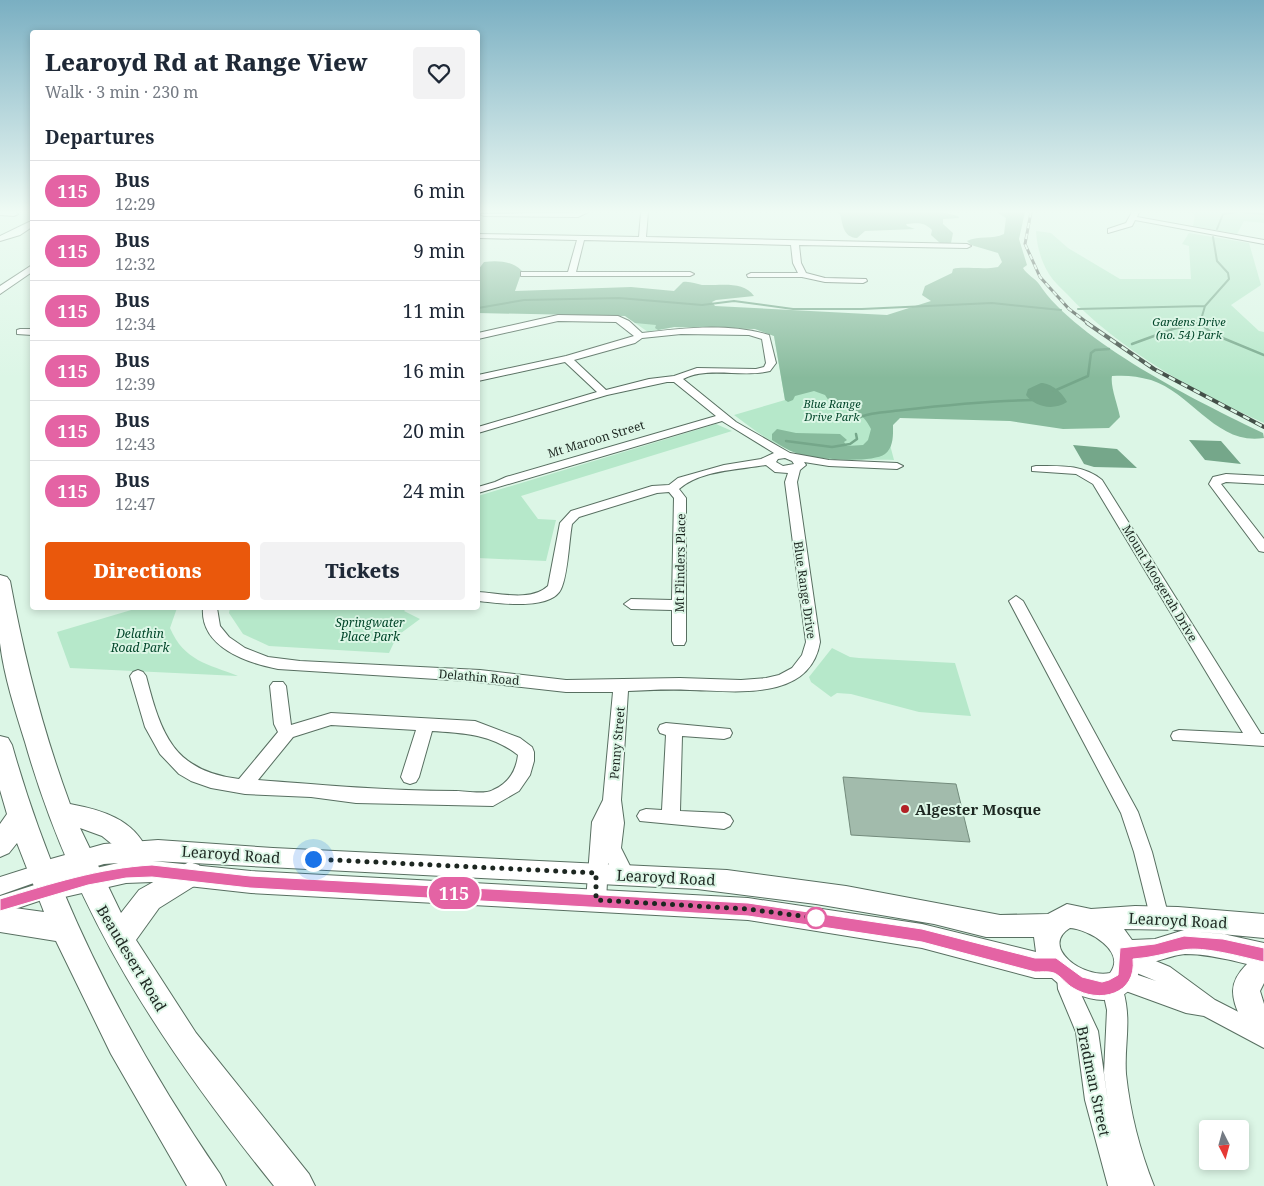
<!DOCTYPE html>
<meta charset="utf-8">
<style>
body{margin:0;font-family:"Noto Serif",serif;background:#f2f2f3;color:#1f2937;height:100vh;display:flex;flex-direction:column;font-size:19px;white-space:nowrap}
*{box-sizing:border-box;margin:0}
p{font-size:16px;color:#747a83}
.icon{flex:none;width:28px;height:28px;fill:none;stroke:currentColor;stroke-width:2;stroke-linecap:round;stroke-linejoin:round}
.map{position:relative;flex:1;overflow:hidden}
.drawer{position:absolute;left:30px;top:30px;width:450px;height:580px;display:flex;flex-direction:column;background:#fff;border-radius:5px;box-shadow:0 2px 8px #0003}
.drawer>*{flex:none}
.badge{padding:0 10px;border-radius:16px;font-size:18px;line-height:32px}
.needle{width:32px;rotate:174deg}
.tools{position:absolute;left:1199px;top:1120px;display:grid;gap:10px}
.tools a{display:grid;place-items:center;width:50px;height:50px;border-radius:5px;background:#fff;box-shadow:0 2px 8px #0003;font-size:25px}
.you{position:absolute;width:25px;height:25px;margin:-12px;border:4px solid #fff;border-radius:50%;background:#1a73e8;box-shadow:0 0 0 8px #1a73e833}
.map>.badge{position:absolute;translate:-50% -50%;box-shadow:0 0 0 2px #fff}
h2{padding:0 15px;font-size:19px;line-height:45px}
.round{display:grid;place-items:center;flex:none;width:52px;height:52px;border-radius:5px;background:#f2f2f3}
.overview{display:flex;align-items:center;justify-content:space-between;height:85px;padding:0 15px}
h1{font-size:24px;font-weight:800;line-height:38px}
.action{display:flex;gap:10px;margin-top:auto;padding:10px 15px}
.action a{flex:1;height:58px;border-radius:5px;background:#ea580c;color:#fff;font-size:20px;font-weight:800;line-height:58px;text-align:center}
.action a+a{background:#f2f2f3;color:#1f2937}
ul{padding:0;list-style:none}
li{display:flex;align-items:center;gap:15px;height:60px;padding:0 15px;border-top:1px solid #e0e1e3}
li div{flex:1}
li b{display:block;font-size:19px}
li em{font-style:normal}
li .badge{min-width:55px;font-weight:700;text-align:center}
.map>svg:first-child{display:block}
.green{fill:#b6e8ca}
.forest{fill:#87ba9c}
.water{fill:#75a78a}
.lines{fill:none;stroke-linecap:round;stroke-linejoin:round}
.stream-far1{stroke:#75a78a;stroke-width:2}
.stream{stroke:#75a78a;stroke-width:2.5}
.building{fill:#a2bbac;stroke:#738b7c}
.minor-casing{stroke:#586f61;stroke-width:2}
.major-casing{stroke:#586f61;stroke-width:2}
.highway-casing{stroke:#586f61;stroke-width:2}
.minor{fill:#fff;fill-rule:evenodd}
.major{fill:#fff;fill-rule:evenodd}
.highway{fill:#fff;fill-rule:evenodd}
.rail-far1-casing{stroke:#435048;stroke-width:3}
.rail-casing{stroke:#435048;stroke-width:4}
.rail-far1{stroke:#dcf6e6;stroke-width:2;stroke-dasharray:5.5;stroke-linecap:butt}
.rail{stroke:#dcf6e6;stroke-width:2.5;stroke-dasharray:7;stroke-linecap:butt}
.line{fill:#e463a4;stroke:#fff}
.walk{stroke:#1d2721;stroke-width:5;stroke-dasharray:0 9}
.poi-dot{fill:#b22125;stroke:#dcf6e6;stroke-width:2}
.stop-dot{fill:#fff;stroke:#e463a4;stroke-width:2.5}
.labels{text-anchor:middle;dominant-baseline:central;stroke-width:4;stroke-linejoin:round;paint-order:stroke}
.far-park-label{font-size:11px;font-style:italic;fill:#014529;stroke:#dcf6e6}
.street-label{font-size:12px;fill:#1d2721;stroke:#dcf6e6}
.park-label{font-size:12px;font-style:italic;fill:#014529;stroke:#dcf6e6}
.near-poi-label{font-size:15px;font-weight:bold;fill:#1d2721;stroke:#dcf6e6;text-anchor:start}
.near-street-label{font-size:15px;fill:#1d2721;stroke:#dcf6e6}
</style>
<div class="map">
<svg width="1264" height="1186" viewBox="0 0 1264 1186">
<rect width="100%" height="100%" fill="#dcf6e6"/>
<path class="green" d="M 1182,212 L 1264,212 L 1264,223 L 1244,221 L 1237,234 L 1193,226 L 1195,214 Z
M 1036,231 L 1051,233 L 1068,248 L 1120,279 L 1191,279 L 1189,246 L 1182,244 L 1189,233 L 1249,243 L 1261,285 L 1231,305 L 1259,331 L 1264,332 L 1264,423 C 1198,394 1116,348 1067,294 C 1061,288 1054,282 1049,274 C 1041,261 1037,247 1036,231 Z
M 625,316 L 860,331 L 894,460 C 863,459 827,463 797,453 C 775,446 753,429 734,415 L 785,400 L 774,336 L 755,329 L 674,327 L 648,332 Z
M 716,424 L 732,431 L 521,496 L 538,519 L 556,520 L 546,561 L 478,558 L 478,496 Z
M 138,608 L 177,608 L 170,628 C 184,661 208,664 238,676 L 70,668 L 57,632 Z
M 230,608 L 407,608 L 404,611 L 420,619 L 397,636 L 389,653 L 269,646 L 243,634 L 229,613 Z
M 832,648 L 850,657 L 859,658 L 955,663 L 971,716 L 919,712 L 851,694 L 837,693 L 831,697 L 811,682 L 809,677 Z"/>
<path class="forest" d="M 835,212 L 941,212 L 958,216 L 959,218 L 943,219 L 943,224 L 953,233 L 951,243 L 940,243 L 931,235 L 932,230 C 924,222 918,223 906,224 L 907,226 L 915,229 L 865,231 L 857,238 C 843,237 843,225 840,214 Z
M 997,212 L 1025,212 L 1019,239 L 1027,265 L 1023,268 C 1027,275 1035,278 1039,284 C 1076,341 1200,403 1263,433 L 1264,438 C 1217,446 1192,393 1151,380 C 1137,376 1126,375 1112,376 C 1110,386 1118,406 1120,417 L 1109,428 L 1063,429 L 1010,421 L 900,418 L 893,425 C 893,434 894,447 885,454 C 871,464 812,459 796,453 C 787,450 780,445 772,440 L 772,434 L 777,429 L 796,433 L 840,434 L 847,440 L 844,442 L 847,446 L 863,445 L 868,440 L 871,429 C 863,412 851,408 833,407 L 825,395 L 814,391 L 795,396 L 793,400 L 788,402 L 785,400 L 774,336 L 755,329 L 674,327 L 658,330 L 655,328 L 656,325 L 635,323 L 625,316 L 478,313 L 478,270 L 484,262 C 498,260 512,261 522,271 L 515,291 L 631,287 L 674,291 L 683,282 C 690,281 696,284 702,285 C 719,286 743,280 754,296 L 716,300 L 712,302 L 715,306 L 887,315 L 931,301 L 922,295 L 925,286 L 952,273 L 953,269 C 962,266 984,270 998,267 L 1002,262 L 998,253 L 971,245 L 967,241 C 979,235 992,240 1004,234 L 1006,218 Z"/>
<path class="water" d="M 1041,383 C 1051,383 1063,393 1067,402 C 1053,411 1035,407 1026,395 L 1028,389 Z
M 1189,440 L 1221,441 L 1241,464 L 1205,460 Z
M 1073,445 L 1117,449 L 1137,468 L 1094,467 L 1084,464 Z"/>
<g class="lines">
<path class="stream-far1" d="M 1243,212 L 1264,214
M 1217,229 L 1223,214 L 1236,212
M 478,308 L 524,300 L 619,298 L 702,305 L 734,301 L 793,309 L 862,309 L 992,303 L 1061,310
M 1078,309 L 1205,306
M 1200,323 L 1202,324
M 1194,324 L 1200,323 L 1205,306 L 1229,279 L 1228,273 L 1217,261 L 1213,237"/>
<path class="stream" d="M 1200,323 L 1213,334 L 1264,355
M 1132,344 L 1173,329 L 1199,323
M 1054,391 L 1088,376 L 1091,353 L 1095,350 L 1109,349
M 854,420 C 867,412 888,412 903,410 C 946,405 989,401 1033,400
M 786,441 L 832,447 L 850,444 L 857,439 L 856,434"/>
</g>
<path class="building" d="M 843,777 L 956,784 L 970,842 L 851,835 Z"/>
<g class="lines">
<g class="minor-casing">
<path id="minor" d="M 0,212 L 16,212 L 18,214 L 14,216 L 0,215 Z
M 588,212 L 578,217 L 484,216 L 480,214 Z
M 641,212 L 648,212 L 646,237 L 967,244 L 971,246 L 967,248 L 799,245 L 801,263 L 806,273 L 825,278 L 866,279 L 867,281 L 863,283 L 825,282 L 802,277 L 748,277 L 747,275 L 751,273 L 798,273 L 793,263 L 791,245 L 584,240 L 576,272 L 690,272 L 694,274 L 690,276 L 521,276 L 521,272 L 568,272 L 577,240 L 478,238 L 478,234 L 639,237 Z
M 1132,212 L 1139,212 L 1137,217 L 1264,240 L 1264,244 L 1135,220 L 1132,226 L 1108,233 L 1108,229 L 1126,223 Z
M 29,222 L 32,222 L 32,227 L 20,235 L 0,241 L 0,236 Z
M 558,315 L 618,316 L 629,321 L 642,333 C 683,328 729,323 769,335 L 776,363 L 770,371 C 742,378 708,366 683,379 L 736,422 L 790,453 L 829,460 L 897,463 L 903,466 L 897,469 L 829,466 L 804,462 L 806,465 L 800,470 L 797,482 L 820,642 C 810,702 735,691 690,690 C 669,689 649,690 628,691 L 621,800 L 624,823 L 621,848 L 634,874 L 632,880 L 625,882 L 618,880 L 608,863 L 606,901 L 603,907 L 596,910 L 589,907 L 586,901 L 592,822 L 603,800 L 613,692 L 566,692 L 468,681 L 278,669 C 247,663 200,647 203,608 L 217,608 L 220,626 L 229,637 L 245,648 L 268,657 L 300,661 L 480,670 L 566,680 L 680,678 L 741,680 L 766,678 L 779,675 L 792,668 L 802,655 L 806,642 L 785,482 L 788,473 L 775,472 L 766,465 C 738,470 701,470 679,489 L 686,498 L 686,641 L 684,645 L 674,645 L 672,641 L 672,610 L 631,609 L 624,604 L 631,599 L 672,600 L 674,498 L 669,492 L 657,493 L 579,517 L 572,524 C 569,540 568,575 561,589 C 551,611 497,603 478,601 L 478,592 C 499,593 531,602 548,586 L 560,523 L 571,511 L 652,486 L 669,485 L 678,478 L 724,465 L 761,459 L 774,453 L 722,421 L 478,493 L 478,487 L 495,482 L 506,477 L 716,416 L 674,382 L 667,382 L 607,395 L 478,433 L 478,427 L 597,392 L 565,362 L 478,381 L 478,375 L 566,356 L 634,336 L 616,322 L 558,321 L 478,339 L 478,333 ZM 681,334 L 749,335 L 762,339 L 766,363 L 764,367 L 756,369 L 697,368 L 674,376 L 649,379 L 606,390 L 574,360 L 635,343 L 642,338 ZM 785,458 L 792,461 L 794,464 L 783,466 L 776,462 L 778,459 Z
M 20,329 L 32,329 L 32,335 L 17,334 L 17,330 Z
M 1036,466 C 1059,466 1083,464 1102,480 L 1261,734 L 1264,734 L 1264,746 L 1173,740 L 1171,736 L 1173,732 L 1179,730 L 1243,733 L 1093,484 L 1076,474 L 1032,471 L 1032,467 Z
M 1226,474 L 1264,476 L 1264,484 L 1226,482 L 1221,484 L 1264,539 L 1264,552 L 1259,551 L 1209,484 L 1213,477 Z
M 1016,596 L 1023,601 L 1138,812 L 1152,852 L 1169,918 L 1166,924 L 1159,927 L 1152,924 L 1134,852 L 1121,813 L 1009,601 Z
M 138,670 L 143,672 L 146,676 C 161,734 173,771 239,779 L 278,732 L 274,724 L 270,686 L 273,682 L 283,682 L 286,686 L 291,725 L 331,713 L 475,721 L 520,738 L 532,747 L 534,752 L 534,761 L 530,775 L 519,791 L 493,806 L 356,803 L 311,797 L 245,794 L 211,788 L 191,781 L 179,774 L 160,754 L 145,727 L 130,676 L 133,672 ZM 331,725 L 416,730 L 401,777 L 404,782 L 410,784 L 416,782 L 419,777 L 432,731 C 464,733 491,734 518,755 C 516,771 509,783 493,790 C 484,795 466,791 456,791 C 389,791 324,785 258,780 L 293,737 Z
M 666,723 L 730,729 L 732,733 L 730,737 L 724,739 L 682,736 L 680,811 L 724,813 L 730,816 L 733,821 L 730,826 L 724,829 L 640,821 L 637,816 L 640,811 L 646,809 L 662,810 L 666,735 L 660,733 L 658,729 L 660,725 Z
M 41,864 L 48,866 L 50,872 L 48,878 L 0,895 L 0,877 Z
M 47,881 L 54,884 L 57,890 L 54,896 L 0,914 L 0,896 Z
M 1127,949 L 1170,967 L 1215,1000 L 1264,1025 L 1264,1048 L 1204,1016 L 1186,1013 L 1123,990 C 1132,1021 1124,1044 1126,1074 C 1130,1112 1140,1151 1154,1186 L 1108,1186 L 1085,1100 L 1076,1032 L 1058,989 L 1057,976 L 1060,969 L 1067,966 L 1074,969 L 1078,988 L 1098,1031 L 1108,1103 L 1104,1073 L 1107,1010 L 1102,987 L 1105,980 L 1114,977 L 1116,973 L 1123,970 L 1156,981 L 1120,966 L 1117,959 L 1120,952 Z"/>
</g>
<g class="major-casing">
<path id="major" d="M 32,265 L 32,272 L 0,294 L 0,286 Z
M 158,840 L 273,848 L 727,870 L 846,886 L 1000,915 L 1048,914 L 1067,904 L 1091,909 L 1135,906 L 1178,907 L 1264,914 L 1264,938 L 1190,931 L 1223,934 L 1264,943 L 1264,983 L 1260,991 L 1264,1004 L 1264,1042 C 1248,1035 1233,1009 1233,991 C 1233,980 1240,971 1247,964 C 1227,959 1206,954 1185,954 C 1172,955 1156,963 1140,964 C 1135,1015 1079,1004 1052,978 L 1035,978 L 922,948 L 748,920 L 251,893 L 152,882 L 126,883 L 47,901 L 38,898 L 35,890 L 39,882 L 33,880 L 29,872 L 33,864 L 104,844 ZM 153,861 L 697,889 L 816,904 L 934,924 L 986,937 L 1034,937 L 1036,952 L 922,924 L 748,898 L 251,871 ZM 118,863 L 74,873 L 104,864 ZM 1070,928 C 1088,929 1127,951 1110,973 C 1084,979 1039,947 1070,928 ZM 1124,929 L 1184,930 L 1155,939 L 1132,940 Z"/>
</g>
<g class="highway-casing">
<path id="highway" d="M 0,575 L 7,577 L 10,581 C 24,657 43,731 70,804 C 102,810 133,819 147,850 L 143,858 L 134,862 L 125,858 L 118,849 L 102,836 L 80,828 L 121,913 L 139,890 L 189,862 L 199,865 L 203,874 L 199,883 L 159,908 L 136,940 L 196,1033 L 309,1174 L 315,1186 L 274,1186 C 163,1048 74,914 25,742 C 15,710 4,676 0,643 C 0,621 0,597 0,575 Z
M 0,736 L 8,738 L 12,745 C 55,898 130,1043 220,1174 L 226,1186 L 187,1186 L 111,1054 L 56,941 L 0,932 L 0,906 L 44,912 L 17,843 L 9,853 L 0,857 L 0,824 L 7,814 L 0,790 Z"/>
</g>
<use href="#minor" class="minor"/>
<use href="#major" class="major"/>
<use href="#highway" class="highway"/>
<g class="rail-far1-casing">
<path id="rail-far1" d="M 1031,212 L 1025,244 L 1040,277 L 1069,309 L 1089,324"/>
</g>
<g class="rail-casing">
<path id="rail" d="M 1087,323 L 1154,369 L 1264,427"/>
</g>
<use href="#rail-far1" class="rail-far1"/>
<use href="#rail" class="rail"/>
</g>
<linearGradient id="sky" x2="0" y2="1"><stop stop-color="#7aafc2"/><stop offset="0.56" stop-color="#effbf4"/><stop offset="1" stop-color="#effbf4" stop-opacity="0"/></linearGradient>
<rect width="1264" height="378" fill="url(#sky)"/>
<path class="line" d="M 152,865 L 250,876 L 748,903 L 922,929 L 1035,958 L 1056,958 L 1082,977 L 1102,982 L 1109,980 L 1118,975 L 1120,948 L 1155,944 L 1184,936 L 1223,939 L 1264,948 L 1264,962 C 1242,957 1204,946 1183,950 C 1166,953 1151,958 1133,959 C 1137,995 1099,1004 1073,988 C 1066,984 1061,976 1054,973 C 1049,971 1040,972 1035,972 L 922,942 L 748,916 L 250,888 L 152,877 L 126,878 L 88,885 L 0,911 L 0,899 C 50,884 99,868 152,865 Z"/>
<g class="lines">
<path class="walk" d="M 313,859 L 596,873 L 596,900 L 748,909 L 816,918"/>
</g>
<circle class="poi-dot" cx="905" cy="809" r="5"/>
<circle class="stop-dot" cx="816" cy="918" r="10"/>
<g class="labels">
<g class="far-park-label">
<text x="1189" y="321">Gardens Drive<tspan x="1189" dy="13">(no. 54) Park</tspan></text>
<text x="832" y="403">Blue Range<tspan x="832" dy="13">Drive Park</tspan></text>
</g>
<g class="street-label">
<text transform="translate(596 439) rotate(-17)">Mt Maroon Street</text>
<text transform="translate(680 563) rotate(-89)">Mt Flinders Place</text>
<text transform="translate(1160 583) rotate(59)">Mount Moogerah Drive</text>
<text transform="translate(805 590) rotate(82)">Blue Range Drive</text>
<text transform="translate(479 677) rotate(5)">Delathin Road</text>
<text transform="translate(617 743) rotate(-85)">Penny Street</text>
</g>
<g class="park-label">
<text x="370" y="622">Springwater<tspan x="370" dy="14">Place Park</tspan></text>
<text x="140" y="633">Delathin<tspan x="140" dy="14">Road Park</tspan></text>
</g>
<g class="near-poi-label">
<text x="915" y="809">Algester Mosque</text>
</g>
<g class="near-street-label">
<text transform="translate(231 854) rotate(4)">Learoyd Road</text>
<text transform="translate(666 877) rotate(3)">Learoyd Road</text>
<text transform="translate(1178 920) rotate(3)">Learoyd Road</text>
<text transform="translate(132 958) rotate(59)">Beaudesert Road</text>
<text transform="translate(1094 1081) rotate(78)">Bradman Street</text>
</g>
</g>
</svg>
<div class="tools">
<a><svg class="needle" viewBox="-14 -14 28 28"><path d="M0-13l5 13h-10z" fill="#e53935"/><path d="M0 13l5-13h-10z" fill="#747a83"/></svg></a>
</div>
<div class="you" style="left:313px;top:859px"></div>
<b class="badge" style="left:454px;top:893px;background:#e463a4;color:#fff">115</b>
<section class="drawer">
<div class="overview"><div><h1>Learoyd Rd at Range View</h1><p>Walk · 3 min · 230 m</p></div><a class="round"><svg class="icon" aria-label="heart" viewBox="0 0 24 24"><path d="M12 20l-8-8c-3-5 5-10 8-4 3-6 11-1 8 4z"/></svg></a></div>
<h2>Departures</h2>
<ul>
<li><span class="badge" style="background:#e463a4;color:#fff">115</span><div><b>Bus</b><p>12:29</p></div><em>6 min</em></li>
<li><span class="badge" style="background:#e463a4;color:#fff">115</span><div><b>Bus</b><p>12:32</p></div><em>9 min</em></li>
<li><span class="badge" style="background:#e463a4;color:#fff">115</span><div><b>Bus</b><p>12:34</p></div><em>11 min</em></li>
<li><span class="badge" style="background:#e463a4;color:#fff">115</span><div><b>Bus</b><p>12:39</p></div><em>16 min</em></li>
<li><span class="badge" style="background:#e463a4;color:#fff">115</span><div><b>Bus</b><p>12:43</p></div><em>20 min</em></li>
<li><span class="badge" style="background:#e463a4;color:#fff">115</span><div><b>Bus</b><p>12:47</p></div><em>24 min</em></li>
</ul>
<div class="action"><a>Directions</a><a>Tickets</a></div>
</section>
</div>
